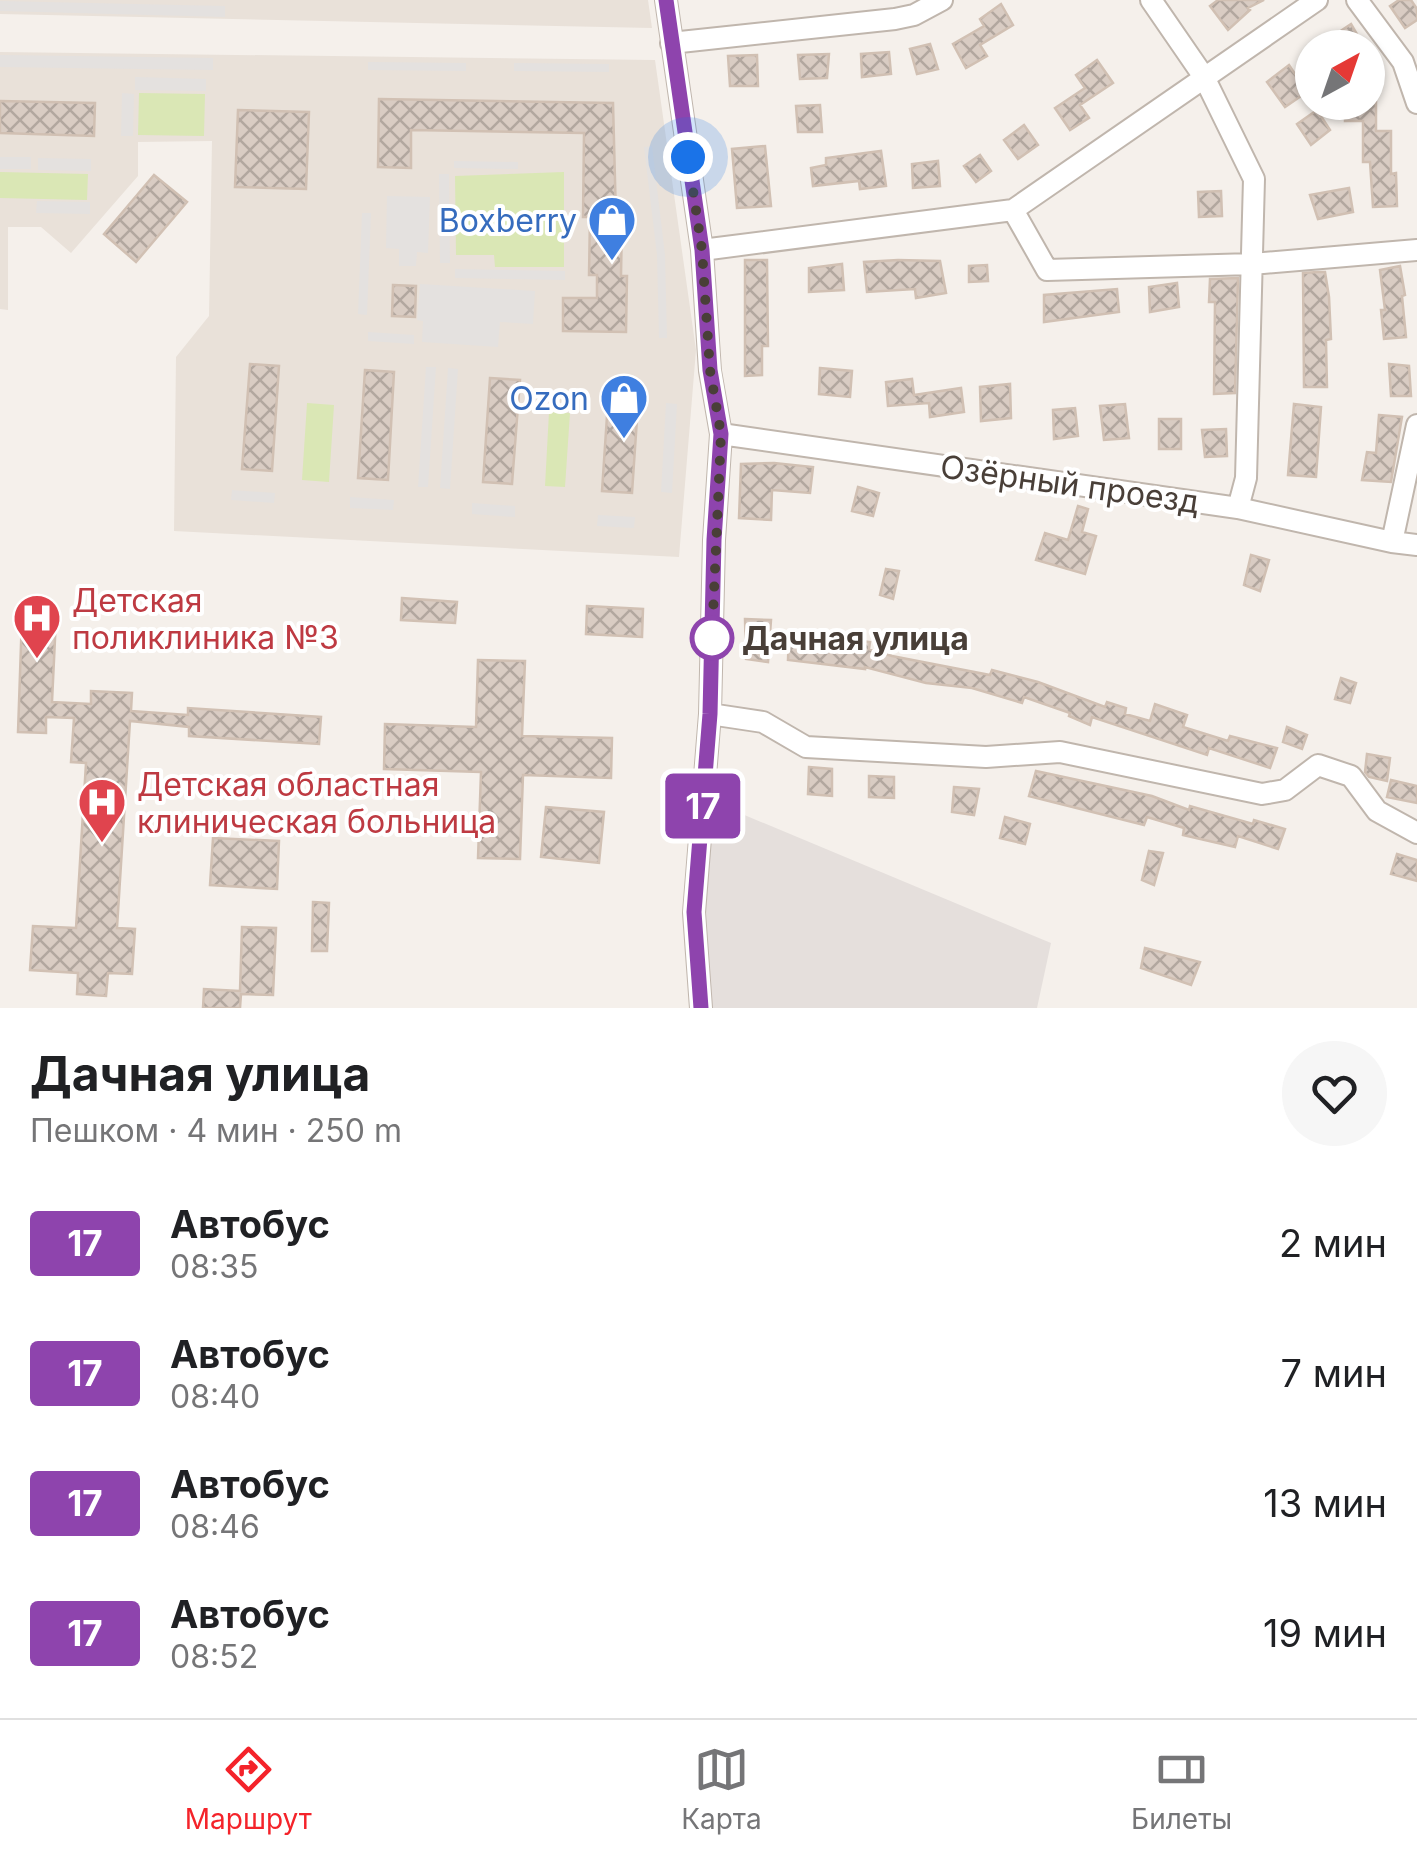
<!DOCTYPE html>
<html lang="ru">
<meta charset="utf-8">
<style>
body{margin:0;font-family:Inter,sans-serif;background:#f6f6f6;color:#202124;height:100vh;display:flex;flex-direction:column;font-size:38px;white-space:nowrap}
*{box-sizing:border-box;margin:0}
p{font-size:32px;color:#757577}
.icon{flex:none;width:55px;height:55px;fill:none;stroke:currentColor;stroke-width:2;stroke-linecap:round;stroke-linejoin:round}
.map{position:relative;height:1008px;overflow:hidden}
.details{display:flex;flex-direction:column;background:#fff;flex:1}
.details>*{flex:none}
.badge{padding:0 20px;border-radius:8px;font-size:35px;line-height:65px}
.needle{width:65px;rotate:40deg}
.tools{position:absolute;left:1295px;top:30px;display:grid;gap:20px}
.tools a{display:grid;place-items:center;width:90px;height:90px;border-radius:50%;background:#fff;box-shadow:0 2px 8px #0004;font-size:50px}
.you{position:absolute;width:50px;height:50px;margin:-25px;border:8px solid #fff;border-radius:50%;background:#1a73e8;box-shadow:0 0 0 15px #1a73e833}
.map>.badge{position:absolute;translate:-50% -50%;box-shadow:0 0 0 5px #fff}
.round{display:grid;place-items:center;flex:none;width:105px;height:105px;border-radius:52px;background:#f6f6f6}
.summary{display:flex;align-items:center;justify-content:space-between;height:170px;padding:0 30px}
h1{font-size:48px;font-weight:700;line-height:75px}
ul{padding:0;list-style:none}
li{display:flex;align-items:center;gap:30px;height:130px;padding:0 30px}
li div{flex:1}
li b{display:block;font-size:38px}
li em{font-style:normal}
li .badge{min-width:110px;font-weight:700;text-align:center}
.menu{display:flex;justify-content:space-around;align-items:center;height:140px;border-top:2px solid #e0e0e0;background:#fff;font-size:28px;color:#757577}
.menu a{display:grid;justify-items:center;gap:5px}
.menu .on{color:#f4232a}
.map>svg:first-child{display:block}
.residential{fill:#e9e1d9}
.industrial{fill:#e5dfdc}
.park{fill:#dae7b5}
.parking{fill:#e4e1df}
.building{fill:url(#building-cross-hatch);stroke:#d1c0b3;stroke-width:2.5}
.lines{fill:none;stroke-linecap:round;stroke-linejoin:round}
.minor-casing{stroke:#c0b6ad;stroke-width:24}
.minor{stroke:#fff;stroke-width:20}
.line-casing{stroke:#fff;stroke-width:22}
.line{stroke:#8e44ad;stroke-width:15}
.walk{stroke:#493f38;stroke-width:10;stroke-dasharray:0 18}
.stop-dot{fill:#fff;stroke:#8e44ad;stroke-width:5}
.labels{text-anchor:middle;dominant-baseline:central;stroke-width:8;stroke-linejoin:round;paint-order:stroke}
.shop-label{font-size:32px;fill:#366cbe;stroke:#fff;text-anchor:end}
.street-label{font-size:32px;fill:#493f38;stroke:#fff}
.health-label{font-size:32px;fill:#be3a42;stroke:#fff;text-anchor:start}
.stop-label{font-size:32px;font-weight:bold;fill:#493f38;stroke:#fff;text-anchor:start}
</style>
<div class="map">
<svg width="1417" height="1008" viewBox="0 0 1417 1008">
<defs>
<pattern id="building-cross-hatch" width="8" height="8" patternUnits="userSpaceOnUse" patternTransform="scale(2.5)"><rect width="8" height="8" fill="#d9ccc3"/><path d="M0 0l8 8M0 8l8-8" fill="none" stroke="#b2a79f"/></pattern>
</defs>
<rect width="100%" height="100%" fill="#f5f0eb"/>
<path class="residential" d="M 0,0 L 648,0 L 652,28 L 0,14 Z
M 0,52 L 655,60 L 696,350 L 679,557 L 174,531 L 176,357 L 209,316 L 212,141 L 138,142 L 138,176 L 71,253 L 41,227 L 8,227 L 8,310 L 0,309 Z"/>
<path class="industrial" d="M 711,801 L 1051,943 L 1037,1008 L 710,1008 L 703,925 Z"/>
<path class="park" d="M 139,93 L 205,94 L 204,136 L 138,135 Z
M 0,172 L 88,174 L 87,200 L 0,198 Z
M 564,172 L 564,267 L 495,267 L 494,255 L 456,255 L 455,176 Z
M 307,403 L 334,405 L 329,482 L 302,480 Z
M 549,412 L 570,413 L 565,487 L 545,486 Z"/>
<path class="parking" d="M 0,1 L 225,6 L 225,17 L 0,11 Z
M 0,55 L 213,58 L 213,70 L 0,67 Z
M 368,62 L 466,63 L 466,71 L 368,70 Z
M 514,63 L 609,64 L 609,72 L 514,71 Z
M 135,77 L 206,79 L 206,91 L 135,90 Z
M 122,93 L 134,94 L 133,136 L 121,136 Z
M 652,146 L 665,255 L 667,338 L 659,338 L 657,255 L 644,147 Z
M 0,157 L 31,157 L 31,169 L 0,169 Z
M 38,158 L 91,159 L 91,171 L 38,170 Z
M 454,161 L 518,162 L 518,169 L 454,168 Z
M 439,174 L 449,174 L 450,263 L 440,263 Z
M 387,196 L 430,197 L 428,253 L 417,252 L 416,266 L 399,266 L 399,249 L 386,248 Z
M 37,201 L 90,202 L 90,214 L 36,213 Z
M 362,213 L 371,213 L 367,315 L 358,314 Z
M 455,269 L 565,271 L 565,280 L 455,278 Z
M 420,284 L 535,291 L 533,324 L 500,322 L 498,347 L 422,342 L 423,321 L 417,320 Z
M 368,332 L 414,335 L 414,344 L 368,341 Z
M 426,367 L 436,367 L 428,487 L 418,487 Z
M 448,368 L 458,369 L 450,489 L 440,488 Z
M 666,403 L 677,404 L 672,493 L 661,492 Z
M 232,490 L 275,493 L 274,503 L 231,500 Z
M 350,497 L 394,500 L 393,510 L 350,508 Z
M 472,503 L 515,506 L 515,517 L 472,514 Z
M 598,515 L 635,517 L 634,528 L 597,526 Z"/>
<path class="building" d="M 1218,0 L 1264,0 L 1248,8 L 1250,10 L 1228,30 L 1210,6 Z
M 1399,0 L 1411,0 L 1417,9 L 1417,20 L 1405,28 L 1390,6 Z
M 1001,4 L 1013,25 L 980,45 L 987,56 L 966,68 L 953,44 L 984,26 L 980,19 Z
M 1351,24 L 1365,48 L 1332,48 L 1327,40 Z
M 930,44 L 938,69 L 917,74 L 910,49 Z
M 889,52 L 891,74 L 862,77 L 861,54 Z
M 829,54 L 827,78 L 800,79 L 798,55 Z
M 757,55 L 758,86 L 730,86 L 728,56 Z
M 1097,60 L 1113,83 L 1080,105 L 1089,118 L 1070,130 L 1055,108 L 1085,88 L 1076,75 Z
M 1289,65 L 1307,92 L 1285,107 L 1267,82 Z
M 379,99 L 613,103 L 616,218 L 622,218 L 621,276 L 627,276 L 626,332 L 563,331 L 563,298 L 597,298 L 597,275 L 589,275 L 590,217 L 583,217 L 584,133 L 411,130 L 411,168 L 378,167 Z
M 0,101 L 95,103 L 94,136 L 0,133 Z
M 1345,102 L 1376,102 L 1376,131 L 1391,131 L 1391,174 L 1396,173 L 1397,206 L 1373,207 L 1370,162 L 1363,162 L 1363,121 L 1345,121 Z
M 820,105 L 822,132 L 798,132 L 796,106 Z
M 238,110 L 309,112 L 306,189 L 235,187 Z
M 1317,110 L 1330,130 L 1311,145 L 1297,124 Z
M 1024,125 L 1038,145 L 1018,159 L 1004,140 Z
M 765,146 L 771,206 L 737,208 L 732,149 Z
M 881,151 L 886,186 L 860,189 L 859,181 L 813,186 L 811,168 L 826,165 L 826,158 Z
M 980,155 L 991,171 L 976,182 L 964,166 Z
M 938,161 L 940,186 L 913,188 L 912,164 Z
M 154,175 L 187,202 L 136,262 L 104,234 Z
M 1349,188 L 1353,212 L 1318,219 L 1310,195 Z
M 1221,191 L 1222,216 L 1199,217 L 1198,192 Z
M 745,260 L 767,260 L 768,346 L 762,346 L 762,375 L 745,376 Z
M 898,260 L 940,261 L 946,293 L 916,298 L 915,289 L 867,292 L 864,262 Z
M 842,264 L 844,290 L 809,292 L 809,268 Z
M 987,265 L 988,281 L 969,282 L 969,266 Z
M 1400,266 L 1405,295 L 1402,296 L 1406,337 L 1384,339 L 1381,310 L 1385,310 L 1380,270 Z
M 1318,272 L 1325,272 L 1329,297 L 1331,339 L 1326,340 L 1327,387 L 1304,387 L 1303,273 Z
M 1238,278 L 1235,393 L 1214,394 L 1215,302 L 1209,302 L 1210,279 Z
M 1177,283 L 1179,307 L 1150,312 L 1149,287 Z
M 393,285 L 416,286 L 415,317 L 392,316 Z
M 1117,289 L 1119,312 L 1044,322 L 1044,295 Z
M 250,364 L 279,366 L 272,471 L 242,469 Z
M 1389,364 L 1409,366 L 1411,396 L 1391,396 Z
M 820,368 L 852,371 L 850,397 L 819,394 Z
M 365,370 L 394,372 L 388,480 L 358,478 Z
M 490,378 L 520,380 L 512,484 L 483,482 Z
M 912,379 L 914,395 L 961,388 L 964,412 L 930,417 L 929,403 L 888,406 L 886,382 Z
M 1010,384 L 1011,418 L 981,421 L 980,387 Z
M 609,386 L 639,389 L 632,493 L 602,491 Z
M 1125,404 L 1129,438 L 1104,440 L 1100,406 Z
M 1294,404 L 1321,407 L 1316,477 L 1288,475 Z
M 1075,408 L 1078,436 L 1054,439 L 1053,410 Z
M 1379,415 L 1402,417 L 1391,482 L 1362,480 L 1367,452 L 1376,453 Z
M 1159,419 L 1181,419 L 1181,449 L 1159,449 Z
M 1226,429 L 1227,456 L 1205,457 L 1202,430 Z
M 774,463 L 813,467 L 810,493 L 772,490 L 771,520 L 739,518 L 741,464 Z
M 858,487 L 879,493 L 873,516 L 852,511 Z
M 1078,506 L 1088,509 L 1082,532 L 1096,536 L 1085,574 L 1036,560 L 1045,533 L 1068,540 Z
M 1251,555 L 1269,560 L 1260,591 L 1244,585 Z
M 886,569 L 899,571 L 893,599 L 880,595 Z
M 402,598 L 457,602 L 455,623 L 401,620 Z
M 587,606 L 643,609 L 642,637 L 586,634 Z
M 22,616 L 56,618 L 52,702 L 91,704 L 91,691 L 132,693 L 131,711 L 188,715 L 188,708 L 321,717 L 319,744 L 189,736 L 189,727 L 130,721 L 117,928 L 135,929 L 132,974 L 108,973 L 106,996 L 77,994 L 78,973 L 30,970 L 33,926 L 76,928 L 86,763 L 71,762 L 74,718 L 46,717 L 46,733 L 18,732 Z
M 745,619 L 771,620 L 768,662 L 746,659 Z
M 789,635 L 822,638 L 823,636 L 870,642 L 869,649 L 892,656 L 990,675 L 992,670 L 1038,682 L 1105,707 L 1107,702 L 1126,708 L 1125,714 L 1150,721 L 1155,704 L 1187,715 L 1183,727 L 1228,741 L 1230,736 L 1277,748 L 1270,768 L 1209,748 L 1207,755 L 1092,717 L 1090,725 L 1069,716 L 1070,713 L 1024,697 L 1022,703 L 972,688 L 926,683 L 865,667 L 865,669 L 788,660 Z
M 478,660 L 525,661 L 522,736 L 612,738 L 611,778 L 523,775 L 520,859 L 478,858 L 481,772 L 384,769 L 385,724 L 476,727 Z
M 1341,678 L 1356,683 L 1350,703 L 1335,699 Z
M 1287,727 L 1307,735 L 1302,749 L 1283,742 Z
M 1367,754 L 1390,758 L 1387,781 L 1369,777 L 1365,772 Z
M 809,767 L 832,769 L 832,796 L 808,794 Z
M 1036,771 L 1152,796 L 1189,810 L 1190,806 L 1253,824 L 1254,820 L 1285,829 L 1278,849 L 1238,836 L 1235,847 L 1183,835 L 1184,828 L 1147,817 L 1144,825 L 1029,796 Z
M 869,776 L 894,777 L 894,798 L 869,797 Z
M 1391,780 L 1417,786 L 1417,803 L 1387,797 Z
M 954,787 L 979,789 L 974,815 L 952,812 Z
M 546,807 L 604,812 L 599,863 L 541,857 Z
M 1005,817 L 1030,824 L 1025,844 L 1000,838 Z
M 213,838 L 279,841 L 277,889 L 210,885 Z
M 1149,851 L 1163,853 L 1154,885 L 1142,880 Z
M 1397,854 L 1417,860 L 1417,881 L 1391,874 Z
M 313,902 L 329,903 L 327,951 L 312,951 Z
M 242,927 L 276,928 L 273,995 L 241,994 L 240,1008 L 203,1008 L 204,989 L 240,991 Z
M 1145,948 L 1200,962 L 1191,985 L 1141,968 Z"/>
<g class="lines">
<g class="minor-casing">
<path id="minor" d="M 666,0 L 702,250 L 710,371 L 721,434 L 714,540 L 710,714 L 694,913 L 701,1008
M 1151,0 L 1204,77 L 1254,179 L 1246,478 L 1238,508
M 1357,0 L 1403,62 L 1417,103
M 671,43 L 895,19 L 914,15 L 942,0
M 1013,210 L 1047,270 L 1252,264 L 1417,250
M 702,250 L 1013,210 L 1317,0
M 721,434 L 1238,508 L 1392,542 L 1417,545
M 1392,542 L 1417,425
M 710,714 L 763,722 L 806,747 L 986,757 L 1060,752 L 1262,794 L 1285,790 L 1318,765 L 1351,776 L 1377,811 L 1417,833"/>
</g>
<use href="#minor" class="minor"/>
</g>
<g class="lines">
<g class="line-casing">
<path id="line" d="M 666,0 L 702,250 L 710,370 L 721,434 L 714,540 L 710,714 L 694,912 L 701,1008"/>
</g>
<use href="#line" class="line"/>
<path class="walk" d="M 688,157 L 702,250 L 710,370 L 721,434 L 712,638"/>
</g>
<defs>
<g id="shop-pin" transform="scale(2.5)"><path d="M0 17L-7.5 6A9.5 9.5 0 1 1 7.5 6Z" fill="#3f7fe0" stroke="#fff"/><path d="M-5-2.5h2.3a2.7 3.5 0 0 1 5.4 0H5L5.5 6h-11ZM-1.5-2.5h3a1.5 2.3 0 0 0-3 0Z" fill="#fff"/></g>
<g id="hospital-pin" transform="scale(2.5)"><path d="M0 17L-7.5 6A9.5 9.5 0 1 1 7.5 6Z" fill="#e0444e" stroke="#fff"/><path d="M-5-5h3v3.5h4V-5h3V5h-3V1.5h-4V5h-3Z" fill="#fff"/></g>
</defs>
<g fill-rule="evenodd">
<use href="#shop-pin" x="612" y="220"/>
<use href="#shop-pin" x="624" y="398"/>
<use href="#hospital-pin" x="37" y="618"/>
<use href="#hospital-pin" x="102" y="802"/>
</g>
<circle class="stop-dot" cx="712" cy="638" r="20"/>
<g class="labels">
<g class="shop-label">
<text x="577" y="220">Boxberry</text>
<text x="589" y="398">Ozon</text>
</g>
<g class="street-label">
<text transform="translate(1070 484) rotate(8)">Озёрный проезд</text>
</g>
<g class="health-label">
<text x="72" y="600">Детская<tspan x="72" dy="37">поликлиника №3</tspan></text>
<text x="137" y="784">Детская областная<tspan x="137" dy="37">клиническая больница</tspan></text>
</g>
<g class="stop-label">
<text x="742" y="638">Дачная улица</text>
</g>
</g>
</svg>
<div class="tools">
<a><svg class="needle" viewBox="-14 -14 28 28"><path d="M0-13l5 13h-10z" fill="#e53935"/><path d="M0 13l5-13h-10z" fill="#757577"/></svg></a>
</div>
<div class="you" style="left:688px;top:157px"></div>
<b class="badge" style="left:703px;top:806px;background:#8e44ad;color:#fff">17</b>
</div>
<section class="details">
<div class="summary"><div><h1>Дачная улица</h1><p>Пешком · 4 мин · 250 m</p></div><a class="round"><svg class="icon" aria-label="heart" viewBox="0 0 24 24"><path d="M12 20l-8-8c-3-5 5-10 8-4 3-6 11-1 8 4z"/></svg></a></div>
<ul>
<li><span class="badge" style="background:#8e44ad;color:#fff">17</span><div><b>Автобус</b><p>08:35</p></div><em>2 мин</em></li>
<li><span class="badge" style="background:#8e44ad;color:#fff">17</span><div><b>Автобус</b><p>08:40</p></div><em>7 мин</em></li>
<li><span class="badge" style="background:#8e44ad;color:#fff">17</span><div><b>Автобус</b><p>08:46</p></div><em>13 мин</em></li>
<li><span class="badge" style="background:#8e44ad;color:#fff">17</span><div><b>Автобус</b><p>08:52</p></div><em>19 мин</em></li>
</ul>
</section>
<nav class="menu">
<a class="on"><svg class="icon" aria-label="directions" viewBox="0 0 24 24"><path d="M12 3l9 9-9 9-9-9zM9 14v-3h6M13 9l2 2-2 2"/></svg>Маршрут</a>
<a><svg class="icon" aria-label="map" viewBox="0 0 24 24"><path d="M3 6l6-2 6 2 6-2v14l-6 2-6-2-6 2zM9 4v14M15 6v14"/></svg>Карта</a>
<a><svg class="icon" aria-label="tickets" viewBox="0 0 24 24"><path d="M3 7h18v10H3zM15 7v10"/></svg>Билеты</a>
</nav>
